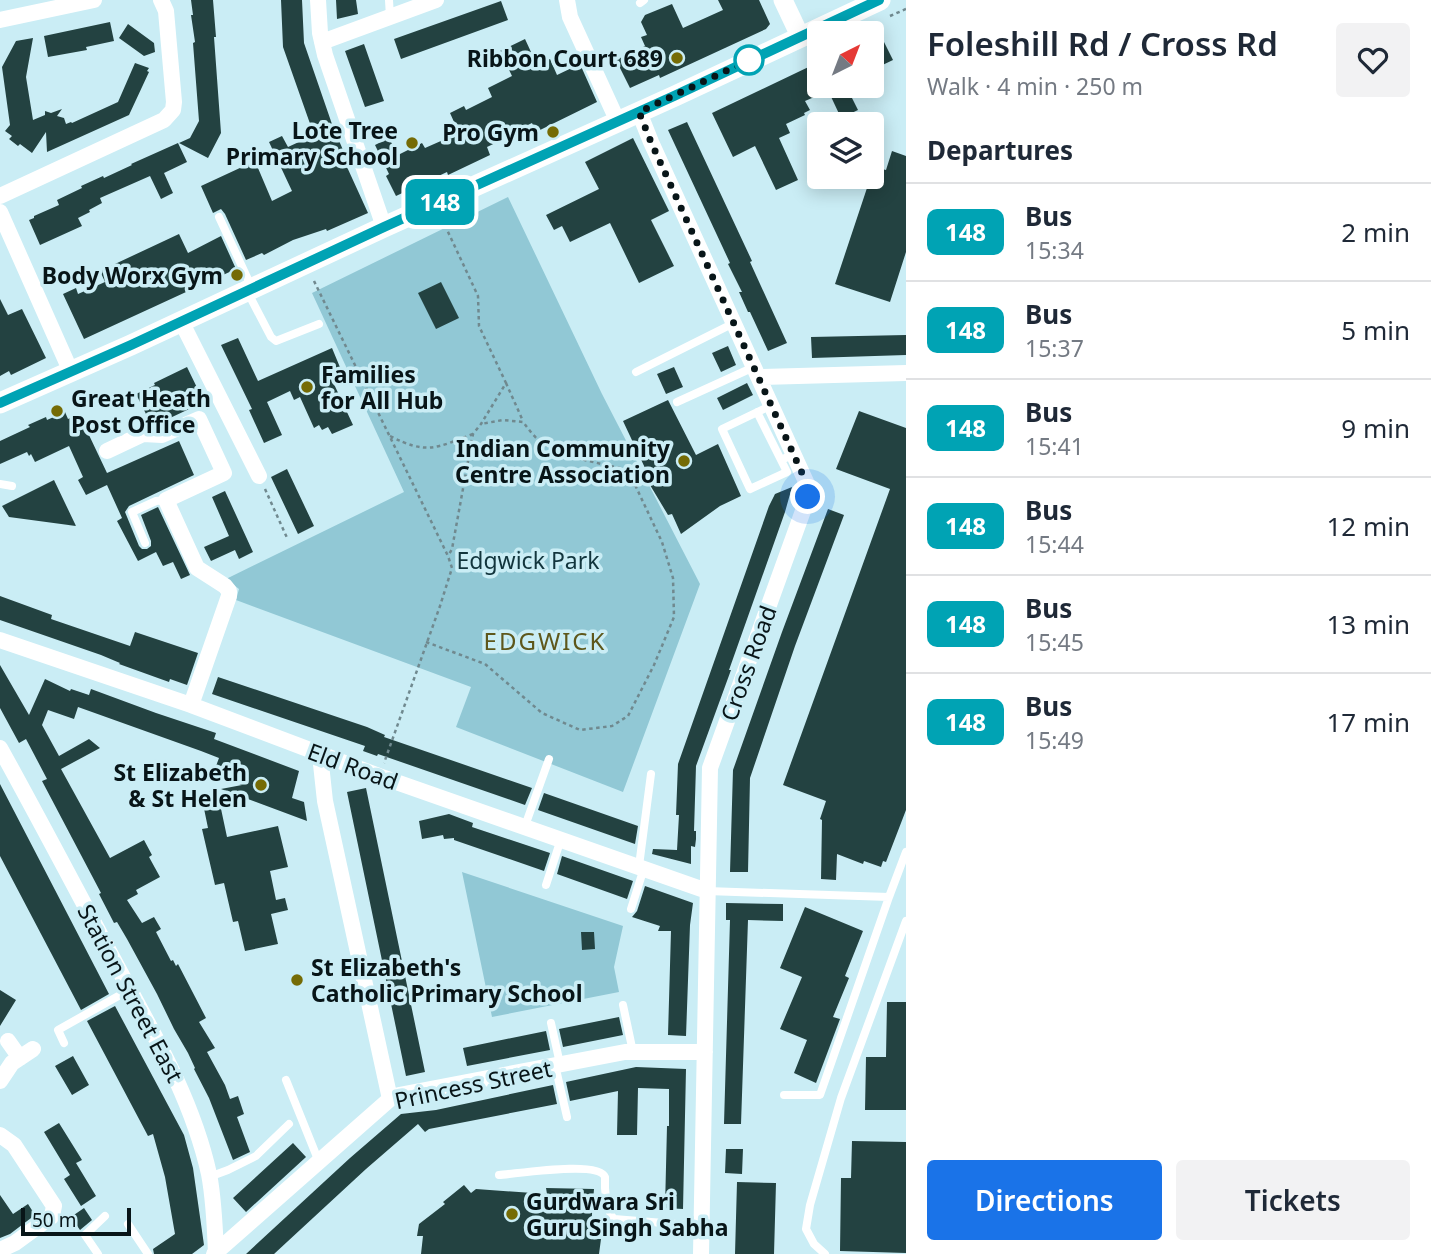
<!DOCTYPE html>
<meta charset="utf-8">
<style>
body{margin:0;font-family:"Noto Sans",sans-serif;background:#f2f2f3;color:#1f2937;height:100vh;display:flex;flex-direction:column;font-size:26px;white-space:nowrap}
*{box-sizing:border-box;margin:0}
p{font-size:23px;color:#747a83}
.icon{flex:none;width:38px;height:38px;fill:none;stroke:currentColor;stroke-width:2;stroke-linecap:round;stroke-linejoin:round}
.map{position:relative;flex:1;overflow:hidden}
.drawer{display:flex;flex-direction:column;background:#fff;width:525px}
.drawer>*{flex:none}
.badge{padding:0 14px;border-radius:10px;font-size:24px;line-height:46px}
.needle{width:46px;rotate:42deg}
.controls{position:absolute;left:807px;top:21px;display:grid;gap:14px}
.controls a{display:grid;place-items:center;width:77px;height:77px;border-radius:7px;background:#fff;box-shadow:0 4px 18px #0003;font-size:35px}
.scale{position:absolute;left:21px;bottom:18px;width:110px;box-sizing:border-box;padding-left:7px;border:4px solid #081518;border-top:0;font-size:19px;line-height:24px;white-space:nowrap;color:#081518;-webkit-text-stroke:5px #caedf5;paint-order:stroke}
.you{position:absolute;width:35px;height:35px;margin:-18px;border:5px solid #fff;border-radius:50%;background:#1a73e8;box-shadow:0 0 0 10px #1a73e833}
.map>.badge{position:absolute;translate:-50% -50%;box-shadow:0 0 0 4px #fff}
h2{padding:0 21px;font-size:26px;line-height:63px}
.round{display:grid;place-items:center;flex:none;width:74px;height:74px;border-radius:7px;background:#f2f2f3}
.head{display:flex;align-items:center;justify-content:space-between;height:119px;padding:0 21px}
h1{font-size:33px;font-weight:600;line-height:52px}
.action{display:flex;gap:14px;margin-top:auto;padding:14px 21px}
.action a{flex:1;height:80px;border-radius:7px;background:#1a73e8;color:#fff;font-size:28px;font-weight:600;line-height:80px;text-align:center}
.action a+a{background:#f2f2f3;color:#1f2937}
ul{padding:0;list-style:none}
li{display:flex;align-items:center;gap:21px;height:98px;padding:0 21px;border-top:2px solid #e0e1e3}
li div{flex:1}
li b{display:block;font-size:26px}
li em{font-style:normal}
li .badge{min-width:77px;font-weight:700;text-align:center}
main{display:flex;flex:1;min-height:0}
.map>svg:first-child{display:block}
.green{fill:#91c8d5}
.building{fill:#234241}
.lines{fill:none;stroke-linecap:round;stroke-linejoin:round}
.path{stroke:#70898f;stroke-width:2.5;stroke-dasharray:3.5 3.5;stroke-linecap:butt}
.service{stroke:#fff;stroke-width:8}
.minor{stroke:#fff;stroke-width:16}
.tertiary{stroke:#fff;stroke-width:19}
.secondary{stroke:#fff;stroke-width:21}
.line-casing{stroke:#fff;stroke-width:16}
.line{stroke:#00a3b4;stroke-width:10}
.walk{stroke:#081518;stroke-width:7;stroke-dasharray:0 12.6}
.poi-dot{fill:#756b05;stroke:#caedf5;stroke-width:2.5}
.stop-dot{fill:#fff;stroke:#00a3b4;stroke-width:3.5}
.labels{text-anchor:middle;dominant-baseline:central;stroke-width:7;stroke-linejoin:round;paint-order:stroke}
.poi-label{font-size:23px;font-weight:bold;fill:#081518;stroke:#caedf5;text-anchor:end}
.park-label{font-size:23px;fill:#12353d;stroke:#caedf5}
.street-label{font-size:23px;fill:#081518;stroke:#caedf5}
.neighbourhood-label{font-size:24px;letter-spacing:2px;fill:#5e571b;stroke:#caedf5}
</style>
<main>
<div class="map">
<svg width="906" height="1254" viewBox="0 0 906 1254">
<rect width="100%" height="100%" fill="#caedf5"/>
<path class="green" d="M 508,197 L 602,394 L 700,584 L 623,792 L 456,727 L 471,687 L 236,600 L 239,589 L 226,579 L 404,492 L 312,293 Z
M 462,872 L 623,926 L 614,967 L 619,992 L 492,1017 Z"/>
<path class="building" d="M 191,0 L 213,0 L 216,37 L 214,37 L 221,133 L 208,158 L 179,143 L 190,138 L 199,121 L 193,43 L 195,42 L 191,15 L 193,15 Z
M 281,0 L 302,0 L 304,43 L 333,127 L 350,166 L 347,167 L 368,213 L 327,231 L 326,229 L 293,240 L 264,255 L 262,253 L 246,260 L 225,214 L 221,209 L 213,213 L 201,186 L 255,161 L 272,201 L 292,191 L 269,142 L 282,136 L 288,147 L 314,135 L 283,47 Z
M 336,0 L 356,0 L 358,14 L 337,19 Z
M 718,0 L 759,0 L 770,24 L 766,29 L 660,78 L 659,75 L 630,88 L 616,60 L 645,46 L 641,37 L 647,35 L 641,22 L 645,15 L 672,4 L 683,28 L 723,10 Z
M 501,1 L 508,20 L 401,59 L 394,39 Z
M 110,22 L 114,41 L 86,47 L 87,50 L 48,57 L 44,36 Z
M 128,24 L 154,43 L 155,52 L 144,56 L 119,38 Z
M 880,34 L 893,60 L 872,70 L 872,38 Z
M 33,38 L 26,77 L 33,120 L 45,115 L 45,111 L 51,113 L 62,109 L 57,116 L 64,118 L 66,124 L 71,122 L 72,123 L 118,102 L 135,63 L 149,68 L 147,71 L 149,72 L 129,115 L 47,152 L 46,132 L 32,153 L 20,144 L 18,146 L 9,139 L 12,136 L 5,131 L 10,125 L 2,67 L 16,41 Z
M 525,39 L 537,65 L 550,59 L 557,75 L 580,64 L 597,102 L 536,132 L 532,123 L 509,134 L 510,136 L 487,147 L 490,155 L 448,175 L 447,172 L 396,196 L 386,176 L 389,174 L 375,145 L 389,138 L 398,155 L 422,143 L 425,148 L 459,133 L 450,113 L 464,106 L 466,110 L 492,97 L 488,88 L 512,76 L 500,51 Z
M 364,44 L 384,101 L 365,107 L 345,51 Z
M 819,62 L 819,95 L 805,101 L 810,110 L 804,113 L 805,115 L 786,124 L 790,133 L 779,138 L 798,180 L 776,190 L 755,146 L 733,157 L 712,113 Z
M 826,86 L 846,86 L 858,110 L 841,118 Z
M 687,122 L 752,261 L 750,262 L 787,343 L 768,351 L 750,312 L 748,312 L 739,292 L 742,292 L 728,264 L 730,263 L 668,130 Z
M 633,138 L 669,211 L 651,220 L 674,266 L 639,283 L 610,223 L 570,242 L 562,226 L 554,230 L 546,215 L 599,189 L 585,162 Z
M 178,143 L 187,162 L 164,173 L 173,193 L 161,199 L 150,176 L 100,198 L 102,203 L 89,210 L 90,212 L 78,218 L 82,226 L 40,245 L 29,220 L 34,218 L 34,216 L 59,205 L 57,200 L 82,188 L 81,186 L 103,176 L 104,178 L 132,165 L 131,164 Z
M 892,151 L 906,156 L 906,252 L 890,302 L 835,284 L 874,167 L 886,170 Z
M 179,234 L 188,253 L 221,236 L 236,269 L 84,339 L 63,294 L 76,288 L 78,294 L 105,282 L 100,271 Z
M 441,282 L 459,318 L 436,329 L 418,293 Z
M 0,299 L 8,315 L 22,309 L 46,358 L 11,375 L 9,371 L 0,376 Z
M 906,335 L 906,355 L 812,358 L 811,337 Z
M 238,338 L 258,381 L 332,348 L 344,377 L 333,382 L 353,425 L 332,434 L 328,427 L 322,430 L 319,425 L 314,428 L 300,397 L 294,400 L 290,391 L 267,402 L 282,435 L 264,443 L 249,410 L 252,409 L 221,345 Z
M 728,346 L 736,365 L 721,372 L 712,353 Z
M 187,367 L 204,402 L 170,418 L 168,413 L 150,422 L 136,394 L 155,385 L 154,383 Z
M 674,367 L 683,387 L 666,394 L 657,374 Z
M 747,383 L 753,395 L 723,410 L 717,398 Z
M 668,400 L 696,455 L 718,444 L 741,496 L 720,506 L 681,534 L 672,514 L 668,515 L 641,470 L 645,468 L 623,421 Z
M 859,411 L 906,428 L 906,810 L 886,862 L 883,861 L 881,867 L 864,861 L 863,864 L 837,854 L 836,880 L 821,879 L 822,820 L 820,819 L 826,801 L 783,785 L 890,489 L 836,469 Z
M 65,412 L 68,419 L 79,414 L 107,473 L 179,441 L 194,475 L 129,506 L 125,512 L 139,546 L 142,549 L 147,549 L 151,546 L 151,541 L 141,515 L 158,507 L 190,575 L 181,579 L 173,562 L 163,566 L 156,552 L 138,561 L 117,521 L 122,518 L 107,485 L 86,495 L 78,480 L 83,477 L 69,446 L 35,462 L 31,454 L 29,456 L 27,452 L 0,464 L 0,441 L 30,427 L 28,425 L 46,417 L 47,420 Z
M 287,469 L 314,526 L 298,534 L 271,477 Z
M 54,480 L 76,526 L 9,517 L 2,506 Z
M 792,487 L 785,512 L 729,670 L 731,670 L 696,766 L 694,831 L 696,831 L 696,839 L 695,847 L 691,846 L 691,864 L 652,854 L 653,849 L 677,850 L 679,815 L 676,815 L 678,764 L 769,506 L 775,494 Z
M 225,491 L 253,552 L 239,559 L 235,550 L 211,561 L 204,547 L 229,536 L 212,497 Z
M 828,509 L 844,515 L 795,646 L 750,778 L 748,872 L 730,872 L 733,770 L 782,632 Z
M 0,596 L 52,615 L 51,619 L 130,646 L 135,632 L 198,653 L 187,685 L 170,679 L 169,682 L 119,664 L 120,663 L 101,655 L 0,620 Z
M 0,665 L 29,715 L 45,679 L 70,691 L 71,689 L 89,695 L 91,689 L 156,713 L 216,733 L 214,739 L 299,771 L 292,798 L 304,802 L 307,821 L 221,789 L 242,785 L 213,774 L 219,758 L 201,751 L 78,707 L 74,719 L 48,710 L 42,725 L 59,756 L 89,739 L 100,748 L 61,769 L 110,858 L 144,840 L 152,855 L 149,857 L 160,877 L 136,890 L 138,894 L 127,900 L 142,923 L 154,917 L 161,929 L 156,932 L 171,961 L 173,960 L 176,966 L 178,964 L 206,1018 L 199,1022 L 215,1048 L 207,1052 L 225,1085 L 230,1099 L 238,1096 L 244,1114 L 237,1117 L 250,1152 L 233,1160 L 209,1098 L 194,1069 L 195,1068 L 188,1053 L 174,1029 L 157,994 L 127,939 L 117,922 L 114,923 L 99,894 L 101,893 L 42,781 L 47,779 L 26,739 L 19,743 L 0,708 Z
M 218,677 L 367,727 L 385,735 L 384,737 L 532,788 L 525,805 L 378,754 L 377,756 L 363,751 L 365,746 L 212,694 Z
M 0,784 L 109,994 L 81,1010 L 0,856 Z
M 366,788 L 425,1072 L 406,1076 L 347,792 Z
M 217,790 L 227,837 L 278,826 L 288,867 L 270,871 L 276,900 L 285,898 L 288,910 L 271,914 L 278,944 L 245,951 L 238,921 L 233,922 L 224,883 L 215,885 L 202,829 L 208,828 L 201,794 Z
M 544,793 L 638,826 L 635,844 L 538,810 Z
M 449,814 L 473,823 L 472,827 L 550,853 L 544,871 L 454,840 L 454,838 L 444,839 L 443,835 L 422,839 L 419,821 Z
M 562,856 L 633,881 L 627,899 L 557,874 Z
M 645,886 L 693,903 L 690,925 L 686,1036 L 668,1035 L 671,931 L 658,931 L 660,926 L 632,917 L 637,911 Z
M 726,903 L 783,904 L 783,921 L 748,920 L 741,1124 L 724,1124 L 730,920 L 726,920 Z
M 805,907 L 863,931 L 845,976 L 849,978 L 833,1017 L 840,1019 L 816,1083 L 794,1073 L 807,1040 L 780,1029 L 802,977 L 780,968 Z
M 581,932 L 594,932 L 595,949 L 582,950 Z
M 0,990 L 16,1000 L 0,1026 Z
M 887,1002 L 906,1002 L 906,1110 L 865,1110 L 866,1057 L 886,1057 Z
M 115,1006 L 184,1135 L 193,1168 L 204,1245 L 192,1254 L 154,1254 L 153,1249 L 175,1234 L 165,1177 L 153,1134 L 148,1136 L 87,1021 Z
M 619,1017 L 623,1035 L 563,1047 L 559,1029 Z
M 546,1031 L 550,1050 L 467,1066 L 463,1048 Z
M 73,1056 L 89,1085 L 72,1095 L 55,1066 Z
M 636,1067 L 686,1069 L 683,1209 L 665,1208 L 667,1126 L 669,1126 L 669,1089 L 638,1088 L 637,1135 L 617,1135 L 618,1091 L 570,1101 L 566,1082 Z
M 553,1085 L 557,1104 L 429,1129 L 425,1132 L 418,1124 L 366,1169 L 274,1254 L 246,1254 L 350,1158 L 401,1114 L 436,1110 Z
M 59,1123 L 82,1160 L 76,1163 L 96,1196 L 81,1206 L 64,1179 L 70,1175 L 44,1132 Z
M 852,1141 L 906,1142 L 906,1253 L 840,1251 L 841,1178 L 851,1178 Z
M 293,1143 L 306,1157 L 246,1212 L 233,1198 Z
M 726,1149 L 743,1149 L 742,1174 L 725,1173 Z
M 737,1182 L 776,1183 L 774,1254 L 735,1254 Z
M 464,1185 L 471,1193 L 476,1189 L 547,1194 L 546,1188 L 594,1189 L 590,1239 L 601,1239 L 599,1254 L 421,1254 L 423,1236 L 417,1236 L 419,1224 L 445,1204 L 443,1202 Z
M 0,1195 L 13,1214 L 28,1204 L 35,1215 L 10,1234 L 0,1238 Z
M 84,1208 L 92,1220 L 80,1230 L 71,1217 Z"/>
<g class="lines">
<path class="path" d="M 890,16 L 906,9
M 442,219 L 478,296 L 479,326 L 506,383 L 481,424 L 473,434 L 452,549 L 448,556
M 314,281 L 448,556 L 452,568 L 440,606 L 384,763
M 506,383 L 523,421
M 390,436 C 427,455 436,448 473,434
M 265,489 L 288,540
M 426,642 L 485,664 L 542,713 L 580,730 L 612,726 L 628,716 L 654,665 L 674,617 L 673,578 L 662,542 L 628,470 C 605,464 565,458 547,446 C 537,441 530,431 523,422 L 503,420 L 481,424"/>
<path class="service" d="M 389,0 L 390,17
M 640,3 L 644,0
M 219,217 L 252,288
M 248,293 L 271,337 L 276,341 L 319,324
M 636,372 L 734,323
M 677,402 L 754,367
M 772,405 L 722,429 L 750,489 L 787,472 L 781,460 L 794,454
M 757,412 L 781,460
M 0,484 L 12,486
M 145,543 L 132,512 L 156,501 L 166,500
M 525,826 L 549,759
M 639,866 L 651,774
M 546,885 L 561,839
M 707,891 L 889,897 L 820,1095 L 784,1095
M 889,897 L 906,852
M 631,909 L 644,868
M 623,1005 L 633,1052
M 551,1023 L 560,1064
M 64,1043 L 58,1030 L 129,990
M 555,1065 L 567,1117
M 286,1080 L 319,1162
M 499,1175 C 516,1174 599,1160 605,1177 C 605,1178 605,1188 605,1188 C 606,1199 607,1211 614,1219 L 701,1226
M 209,1177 L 228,1170 L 256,1156 L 289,1124
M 128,1224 L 148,1254
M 98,1254 L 85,1235 L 105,1216
M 825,1254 L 814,1244 L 806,1229 L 810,1205 L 841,1098 L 906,921"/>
<path class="minor" d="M 318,0 L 320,33 L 325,55 L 384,227
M 567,0 L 570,17 L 618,122
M 0,20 L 94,0
M 322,42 L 436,0
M 639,112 L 651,142 L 808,486 L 808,497 L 710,768 L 701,1254
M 0,196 L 164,120 L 173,110 L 174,102 L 166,11 L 161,0
M 0,212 L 71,372
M 181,321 L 259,476
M 759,377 L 906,373
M 107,451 L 143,434 L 162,435 L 199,419 L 224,473 L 166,500 L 197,568 L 225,586 L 229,591 L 229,596 L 191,705
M 0,640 L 191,705 L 379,776 L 707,891
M 0,748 C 37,815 73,883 109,951 C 147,1023 191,1093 209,1174 C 214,1200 215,1227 216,1254
M 320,755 L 325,801 L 390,1099
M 8,1041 L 20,1058
M 0,1081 L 12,1063 L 33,1049
M 0,1135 L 14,1145 L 54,1206 L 52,1216 L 15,1243 L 0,1250
M 214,1254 L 390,1099 L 399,1095 L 625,1052 L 705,1052"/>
<path class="tertiary" d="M 783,0 L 800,36"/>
<path class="secondary" d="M 0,403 L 131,345 L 384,227 L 675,96 L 880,0"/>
</g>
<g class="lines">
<g class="line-casing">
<path id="line" d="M 0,403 L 131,345 L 384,227 L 674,96 L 879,0"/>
</g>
<use href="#line" class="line"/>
<path class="walk" d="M 749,60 L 639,112 L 651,142 L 808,486 L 808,497"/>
</g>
<g class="poi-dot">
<circle cx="677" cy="58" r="7"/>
<circle cx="553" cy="132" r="7"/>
<circle cx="412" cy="143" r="7"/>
<circle cx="237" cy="275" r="7"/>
<circle cx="307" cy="387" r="7"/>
<circle cx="57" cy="411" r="7"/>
<circle cx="684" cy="461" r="7"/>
<circle cx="261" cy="785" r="7"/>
<circle cx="297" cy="980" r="7"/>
<circle cx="512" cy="1214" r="7"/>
</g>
<circle class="stop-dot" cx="749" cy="60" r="14"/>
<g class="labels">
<g class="poi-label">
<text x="663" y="58">Ribbon Court 689</text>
<text x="398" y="130">Lote Tree<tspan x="398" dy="26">Primary School</tspan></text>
<text x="539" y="132">Pro Gym</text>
<text x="223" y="275">Body Worx Gym</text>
<text x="321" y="374" text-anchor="start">Families<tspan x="321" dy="26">for All Hub</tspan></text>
<text x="71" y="398" text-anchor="start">Great Heath<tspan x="71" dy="26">Post Office</tspan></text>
<text x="670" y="448">Indian Community<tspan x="670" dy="26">Centre Association</tspan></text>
<text x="247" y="772">St Elizabeth<tspan x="247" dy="26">&amp; St Helen</tspan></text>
<text x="311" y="967" text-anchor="start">St Elizabeth's<tspan x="311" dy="26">Catholic Primary School</tspan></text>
<text x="526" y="1201" text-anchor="start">Gurdwara Sri<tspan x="526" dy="26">Guru Singh Sabha</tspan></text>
</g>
<g class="park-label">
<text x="528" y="560">Edgwick Park</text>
</g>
<g class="street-label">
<text transform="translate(748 663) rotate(-70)">Cross Road</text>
<text transform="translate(353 766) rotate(20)">Eld Road</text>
<text transform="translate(131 993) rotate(62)">Station Street East</text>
<text transform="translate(473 1084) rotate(-12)">Princess Street</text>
</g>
<g class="neighbourhood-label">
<text x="545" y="640">EDGWICK</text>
</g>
</g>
</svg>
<div class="controls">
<a><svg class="needle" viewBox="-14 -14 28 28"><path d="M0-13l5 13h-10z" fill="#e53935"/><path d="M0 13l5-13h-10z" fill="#747a83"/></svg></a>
<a><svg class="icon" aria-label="layers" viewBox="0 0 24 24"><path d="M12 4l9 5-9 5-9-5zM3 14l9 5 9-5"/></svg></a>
</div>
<div class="scale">50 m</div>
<div class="you" style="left:808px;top:497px"></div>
<b class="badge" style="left:440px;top:202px;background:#00a3b4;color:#fff">148</b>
</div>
<section class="drawer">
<div class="head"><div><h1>Foleshill Rd / Cross Rd</h1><p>Walk · 4 min · 250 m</p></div><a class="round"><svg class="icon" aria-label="heart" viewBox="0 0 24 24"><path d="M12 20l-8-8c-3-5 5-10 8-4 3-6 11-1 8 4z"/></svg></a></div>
<h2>Departures</h2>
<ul>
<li><span class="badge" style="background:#00a3b4;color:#fff">148</span><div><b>Bus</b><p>15:34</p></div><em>2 min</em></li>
<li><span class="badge" style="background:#00a3b4;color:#fff">148</span><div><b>Bus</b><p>15:37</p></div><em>5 min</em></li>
<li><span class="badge" style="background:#00a3b4;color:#fff">148</span><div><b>Bus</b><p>15:41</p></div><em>9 min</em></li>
<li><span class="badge" style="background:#00a3b4;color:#fff">148</span><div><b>Bus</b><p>15:44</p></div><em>12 min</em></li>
<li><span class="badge" style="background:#00a3b4;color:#fff">148</span><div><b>Bus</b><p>15:45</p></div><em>13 min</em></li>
<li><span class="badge" style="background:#00a3b4;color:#fff">148</span><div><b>Bus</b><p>15:49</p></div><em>17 min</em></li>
</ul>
<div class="action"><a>Directions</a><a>Tickets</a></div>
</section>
</main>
